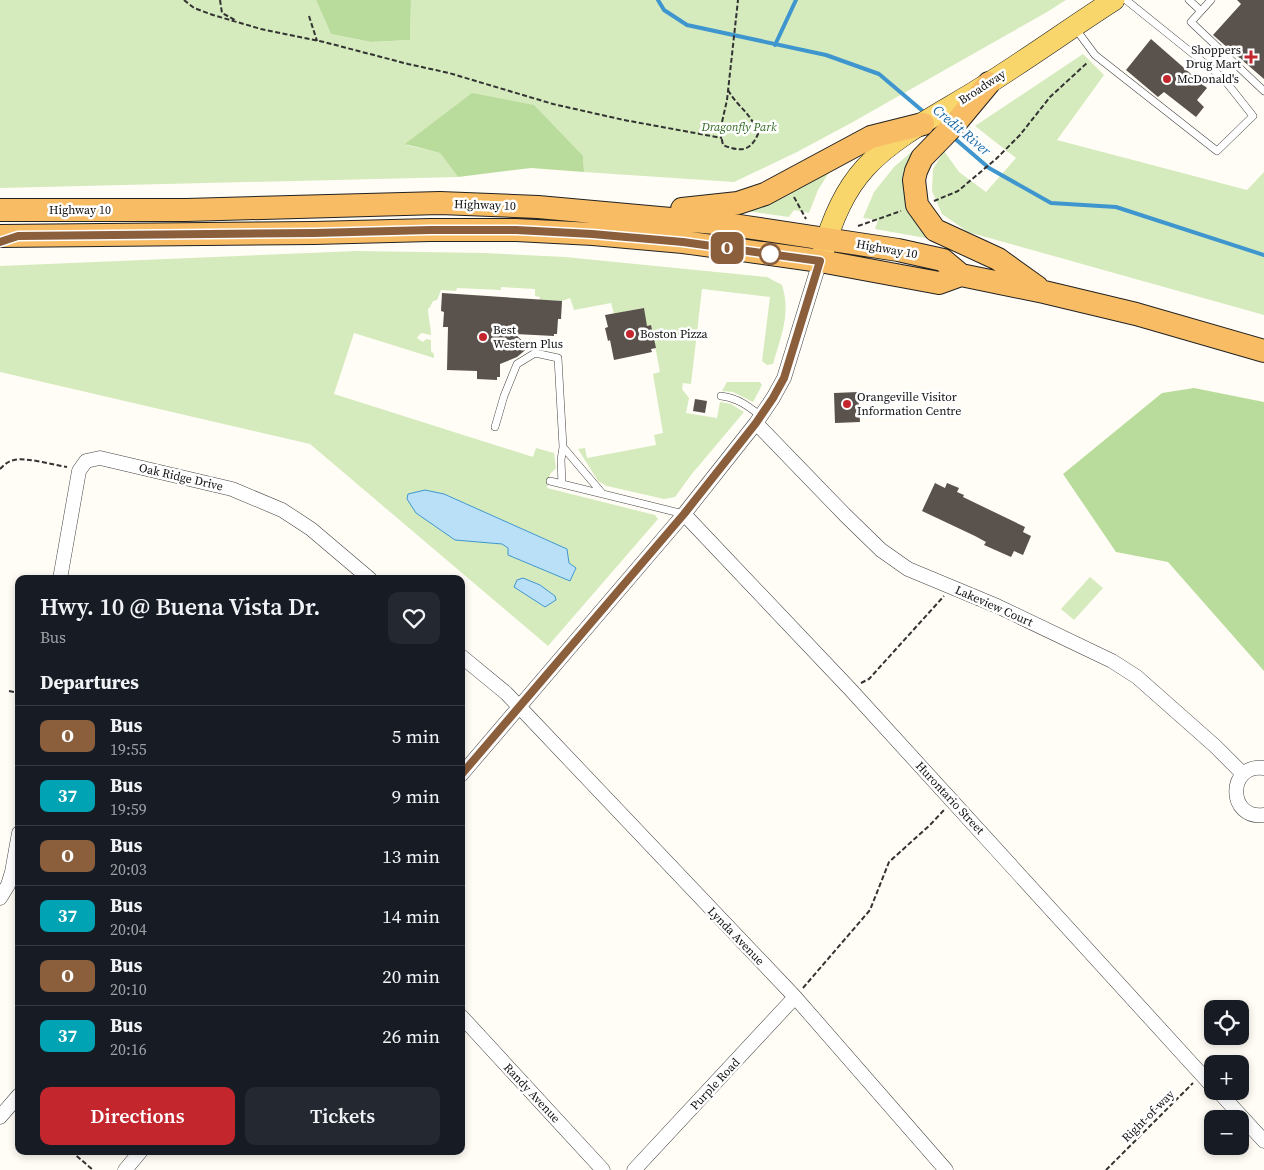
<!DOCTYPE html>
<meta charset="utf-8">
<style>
body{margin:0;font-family:"Source Serif 4",serif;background:#242831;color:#f1f3f6;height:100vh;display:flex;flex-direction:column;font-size:19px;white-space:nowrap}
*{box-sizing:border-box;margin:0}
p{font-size:16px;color:#9ea1a6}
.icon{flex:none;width:28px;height:28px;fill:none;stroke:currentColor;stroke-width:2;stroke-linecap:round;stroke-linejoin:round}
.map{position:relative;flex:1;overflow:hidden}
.details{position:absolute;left:15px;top:575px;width:450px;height:580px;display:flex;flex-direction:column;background:#171b24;border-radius:10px;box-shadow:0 2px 8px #0003}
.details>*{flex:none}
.badge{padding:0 10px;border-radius:8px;font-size:18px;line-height:32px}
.controls{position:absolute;left:1204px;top:1000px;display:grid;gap:10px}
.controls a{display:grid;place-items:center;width:45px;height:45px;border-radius:10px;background:#171b24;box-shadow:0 2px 8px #0003;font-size:25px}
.map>.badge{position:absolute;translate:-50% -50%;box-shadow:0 0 0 2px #fff}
h2{padding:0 25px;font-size:19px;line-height:45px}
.round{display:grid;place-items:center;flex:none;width:52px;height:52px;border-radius:10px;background:#242831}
.overview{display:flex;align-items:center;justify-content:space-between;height:85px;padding:0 25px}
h1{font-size:24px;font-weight:600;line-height:38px}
.primary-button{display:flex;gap:10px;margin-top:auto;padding:10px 25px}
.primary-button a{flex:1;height:58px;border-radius:10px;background:#c4262e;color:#fff;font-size:20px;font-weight:600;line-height:58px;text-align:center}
.primary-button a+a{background:#242831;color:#f1f3f6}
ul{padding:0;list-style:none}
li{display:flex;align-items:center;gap:15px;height:60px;padding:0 25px;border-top:1px solid #363941}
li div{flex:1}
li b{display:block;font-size:19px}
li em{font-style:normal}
li .badge{min-width:55px;font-weight:700;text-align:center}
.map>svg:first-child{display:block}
.green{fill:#d5ebbd;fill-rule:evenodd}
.forest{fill:#b9dc9c}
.water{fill:#b9e0f7;stroke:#3f96cf}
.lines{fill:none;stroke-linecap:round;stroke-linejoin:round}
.stream{stroke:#3f96cf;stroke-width:4}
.building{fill:#5a524d}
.service-casing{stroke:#444;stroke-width:8}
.minor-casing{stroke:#444;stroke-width:15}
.primary-casing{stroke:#222;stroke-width:22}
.trunk-casing{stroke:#222;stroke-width:24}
.path{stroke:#333;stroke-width:2;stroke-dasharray:5 2.5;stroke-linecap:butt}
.service{stroke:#fff;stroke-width:7}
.minor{stroke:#fff;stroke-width:14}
.primary{stroke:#f9d66b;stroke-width:21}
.trunk{stroke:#f7bc64;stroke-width:22}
.line-casing{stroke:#fff;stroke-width:11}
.line{stroke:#8b5e3c;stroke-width:8}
.poi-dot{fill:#c4262e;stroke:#fff;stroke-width:2}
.stop-dot{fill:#fff;stroke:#8b5e3c;stroke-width:2.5}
.labels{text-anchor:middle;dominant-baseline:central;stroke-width:5;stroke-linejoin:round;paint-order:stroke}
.poi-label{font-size:12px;fill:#111;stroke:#fff;text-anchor:start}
.street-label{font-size:12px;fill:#111;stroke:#fff}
.park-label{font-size:12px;font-style:italic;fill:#2f6b1f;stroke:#fff}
.water-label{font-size:14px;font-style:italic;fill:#1768a6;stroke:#fff}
</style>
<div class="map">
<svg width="1264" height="1170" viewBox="0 0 1264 1170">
<rect width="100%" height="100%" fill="#fffdf5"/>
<path class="green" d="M 0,0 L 316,0 L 331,34 L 371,42 L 410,40 L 411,0 L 1066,0 L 1047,12 L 851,123 L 797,152 L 734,182 L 584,172 L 583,156 L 406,145 L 440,153 L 458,177 L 0,188 Z
M 1083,54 L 1104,75 L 1057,140 L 1247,190 L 1264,172 L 1264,315 L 968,232 L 942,214 L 932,191 L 933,169 L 944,151 L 959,172 L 986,192 L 1016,158 L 975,126 Z
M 915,149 L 916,149 L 931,239 L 875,229 L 878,220 L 863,218 L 874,192 L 894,167 Z
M 831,169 L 818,190 L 809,213 L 794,210 L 789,217 L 739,210 Z
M 357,251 L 484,253 L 565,257 L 767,277 L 782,285 C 791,314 781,336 773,364 L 767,365 L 762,361 L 770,297 L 702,289 L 691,384 L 683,383 L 682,389 L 689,398 L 686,413 L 717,418 L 720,402 L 731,404 L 744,412 L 691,475 L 675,497 L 664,499 L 607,486 L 598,481 L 578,449 L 585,448 L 587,458 L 656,445 L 654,435 L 663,433 L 653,374 L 660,372 L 651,325 L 647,326 L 643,308 L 614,314 L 611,303 L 574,310 L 570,298 L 562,301 L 539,300 L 540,297 L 535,296 L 535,289 L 501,287 L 501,290 L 457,288 L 456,291 L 441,290 L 437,300 L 433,301 L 430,307 L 428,309 C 428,318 431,326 431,335 L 421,333 L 417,338 L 423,342 L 426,339 L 431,340 L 431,351 L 434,354 L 434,358 L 354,333 L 334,394 L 533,457 L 536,448 L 554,453 L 556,468 L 550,474 L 547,488 L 655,515 L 658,519 L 548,646 L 310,444 L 0,372 L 0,266 ZM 444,494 L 566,549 L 569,563 L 576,569 L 570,581 L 502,544 Z
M 727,382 L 760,382 L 762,385 L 753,402 L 733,392 L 722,391 Z
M 1090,577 L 1103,588 L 1074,620 L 1061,609 Z"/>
<path class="forest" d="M 316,0 L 411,0 L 410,40 L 371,42 L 331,34 Z
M 472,93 L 534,105 L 583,156 L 584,172 L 531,168 L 458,177 L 440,153 L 405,144 Z
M 1194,388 L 1264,402 L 1264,671 L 1168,562 L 1116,552 L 1063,474 L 1162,393 Z"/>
<path class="water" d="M 425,490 L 444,494 L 567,549 L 569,563 L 576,568 L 570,581 L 508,555 L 508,548 L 502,544 L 455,540 L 416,513 L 407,499 L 408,494 Z
M 523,578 L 540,585 L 555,596 L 556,600 L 545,607 L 514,587 L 517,580 Z"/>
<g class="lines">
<path class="stream" d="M 658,0 L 664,10 L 687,25 L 826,55 L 879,74 L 925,113
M 775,45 L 796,0
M 953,137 L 989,168 L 1051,203 L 1116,207 L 1264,255"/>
</g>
<path class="building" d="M 1237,0 L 1264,0 L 1264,79 L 1213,35 L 1241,4 Z
M 1151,39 L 1207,88 L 1197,100 L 1204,107 L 1196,117 L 1164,92 L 1158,97 L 1126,70 Z
M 442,293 L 562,301 L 561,319 L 558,319 L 557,334 L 554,334 L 554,336 L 515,334 L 529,347 L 517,357 L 500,364 L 500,377 L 497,377 L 497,380 L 477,379 L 477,371 L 447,370 L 448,327 L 443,327 L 444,312 L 441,311 Z
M 644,308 L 647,326 L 651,325 L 656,348 L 651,349 L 652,352 L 614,360 L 610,340 L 608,341 L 605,328 L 608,327 L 605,315 Z
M 858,392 L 860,422 L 835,423 L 834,393 Z
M 695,399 L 707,401 L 705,413 L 693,411 Z
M 935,483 L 945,488 L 947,483 L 959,488 L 957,492 L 964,495 L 963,497 L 1025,527 L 1023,532 L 1031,536 L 1023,555 L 1014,551 L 1011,557 L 984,545 L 986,542 L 975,536 L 922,511 Z"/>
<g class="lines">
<g class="service-casing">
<path id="service" d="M 1189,0 L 1201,11
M 1211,0 L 1191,22 L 1264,91
M 1075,28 L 1095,55 L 1217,151 L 1253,116 L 1223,78 L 1126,0
M 721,396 C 738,398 748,406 761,416
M 495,427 L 504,396 L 517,364 L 535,353 L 558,358 L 563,447 L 602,493
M 550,481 L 684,514
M 562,484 L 561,460 L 563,447"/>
</g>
<g class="minor-casing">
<path id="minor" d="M 756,423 L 845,515 L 881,550 L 908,569 L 997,606 L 1112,661 L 1137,677 L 1215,746 L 1243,774
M 684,514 L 850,689 L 1212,1086
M 60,579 L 79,471 L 86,461 L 100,458 L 232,489 L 282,510 L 311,529 L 370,579
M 461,656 L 506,693 L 529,717 L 795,997 L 946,1170
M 1264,768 C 1227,763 1227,820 1264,815
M 461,775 L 684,514 L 756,423 L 773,398 L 784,378 L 820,261
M 0,898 L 8,885 L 12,872 L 19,833
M 461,1016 L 603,1170
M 1218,1091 L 1264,1141
M 0,1117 L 19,1095
M 125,1170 L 141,1151
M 634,1170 L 795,997"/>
</g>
<g class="primary-casing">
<path id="primary" d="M 822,256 C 830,225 843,192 865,168 C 895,135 943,112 981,88 C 1026,60 1069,29 1114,0"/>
</g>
<g class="trunk-casing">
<path id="trunk" d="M 989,83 L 954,125 L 922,158 L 916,171 L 914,180 L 917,205 L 935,230 L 998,259 L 1037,287
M 682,209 L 738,203 L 765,194 L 871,137 L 923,124
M 0,210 L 186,210 L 440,203 L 538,207 L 726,224 L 898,250 L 943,260 L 961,275 L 1044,292 L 1136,314 L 1264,351
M 0,236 L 314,233 L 430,230 L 516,230 L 593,234 L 683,242 L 820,261 L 939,283 L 961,275"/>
</g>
<path class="path" d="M 184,0 L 194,8 L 213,15 L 261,29 L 324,42 L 408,64 L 449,73 L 553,104 L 624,120 L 722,138
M 220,0 L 222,13 L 235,20
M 309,16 L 317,41
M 728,90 C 739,109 751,112 758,134 C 750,152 740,152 723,145 L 720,131 L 727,100 L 738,0
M 794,197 L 806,219
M 934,201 L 958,191 L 996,159 L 1020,135 L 1050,97 L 1088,62
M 858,226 L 901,211
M 0,469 C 4,465 8,461 14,460 C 27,457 53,465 67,467
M 861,683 L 869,679 L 944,596
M 9,691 L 19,693
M 803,988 L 870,910 L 889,862 L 930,825 L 944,810
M 71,1151 L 93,1170
M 1106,1170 L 1193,1083"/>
<use href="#service" class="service"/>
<use href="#minor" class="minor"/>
<use href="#primary" class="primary"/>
<use href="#trunk" class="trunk"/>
</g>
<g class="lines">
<g class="line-casing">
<path id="line" d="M 0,242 L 18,236 L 314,233 L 430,230 L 516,230 L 592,234 L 683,242 L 820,261 L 784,378 L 773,398 L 756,423 L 684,514 L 461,775"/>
</g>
<use href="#line" class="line"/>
</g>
<g class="poi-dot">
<path d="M1248.5 49.5h5v5h5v5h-5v5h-5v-5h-5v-5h5z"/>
<circle cx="1167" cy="79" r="5"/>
<circle cx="630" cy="334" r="5"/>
<circle cx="483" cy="337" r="5"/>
<circle cx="847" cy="404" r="5"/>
</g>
<circle class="stop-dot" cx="770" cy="254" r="10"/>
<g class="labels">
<g class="poi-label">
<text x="1241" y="50" text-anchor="end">Shoppers<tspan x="1241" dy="14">Drug Mart</tspan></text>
<text x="1177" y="79">McDonald's</text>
<text x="493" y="330">Best<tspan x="493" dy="14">Western Plus</tspan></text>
<text x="640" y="334">Boston Pizza</text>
<text x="857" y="397">Orangeville Visitor<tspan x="857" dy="14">Information Centre</tspan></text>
</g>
<g class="street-label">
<text transform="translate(982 87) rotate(-33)">Broadway</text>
<text transform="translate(485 205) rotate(2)">Highway 10</text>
<text x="80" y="210">Highway 10</text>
<text transform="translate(887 249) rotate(10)">Highway 10</text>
<text transform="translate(181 477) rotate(13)">Oak Ridge Drive</text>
<text transform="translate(994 606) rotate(24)">Lakeview Court</text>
<text transform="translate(950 798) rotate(47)">Hurontario Street</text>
<text transform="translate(736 936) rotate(46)">Lynda Avenue</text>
<text transform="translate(715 1084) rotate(-47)">Purple Road</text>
<text transform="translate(532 1093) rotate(47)">Randy Avenue</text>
<text transform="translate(1148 1116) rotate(-45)">Right-of-way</text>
</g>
<g class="park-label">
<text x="739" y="127">Dragonfly Park</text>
</g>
<g class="water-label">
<text transform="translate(962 130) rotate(40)">Credit River</text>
</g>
</g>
</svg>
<div class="controls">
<a><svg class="icon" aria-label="locate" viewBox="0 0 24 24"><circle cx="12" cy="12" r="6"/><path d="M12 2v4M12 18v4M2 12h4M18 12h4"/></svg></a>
<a>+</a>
<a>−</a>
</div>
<b class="badge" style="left:727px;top:248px;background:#8b5e3c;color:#fff">O</b>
<section class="details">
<div class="overview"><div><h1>Hwy. 10 @ Buena Vista Dr.</h1><p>Bus</p></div><a class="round"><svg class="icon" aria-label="heart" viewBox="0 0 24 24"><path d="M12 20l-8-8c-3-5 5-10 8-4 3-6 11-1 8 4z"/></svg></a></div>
<h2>Departures</h2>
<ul>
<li><span class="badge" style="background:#8b5e3c;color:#fff">O</span><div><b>Bus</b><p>19:55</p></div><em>5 min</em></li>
<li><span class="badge" style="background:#00a3b4;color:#fff">37</span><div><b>Bus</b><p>19:59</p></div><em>9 min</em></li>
<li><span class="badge" style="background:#8b5e3c;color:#fff">O</span><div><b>Bus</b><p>20:03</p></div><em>13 min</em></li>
<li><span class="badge" style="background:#00a3b4;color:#fff">37</span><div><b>Bus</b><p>20:04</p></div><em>14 min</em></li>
<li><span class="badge" style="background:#8b5e3c;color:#fff">O</span><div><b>Bus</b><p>20:10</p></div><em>20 min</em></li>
<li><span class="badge" style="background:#00a3b4;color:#fff">37</span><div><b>Bus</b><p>20:16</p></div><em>26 min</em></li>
</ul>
<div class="primary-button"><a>Directions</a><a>Tickets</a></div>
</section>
</div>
